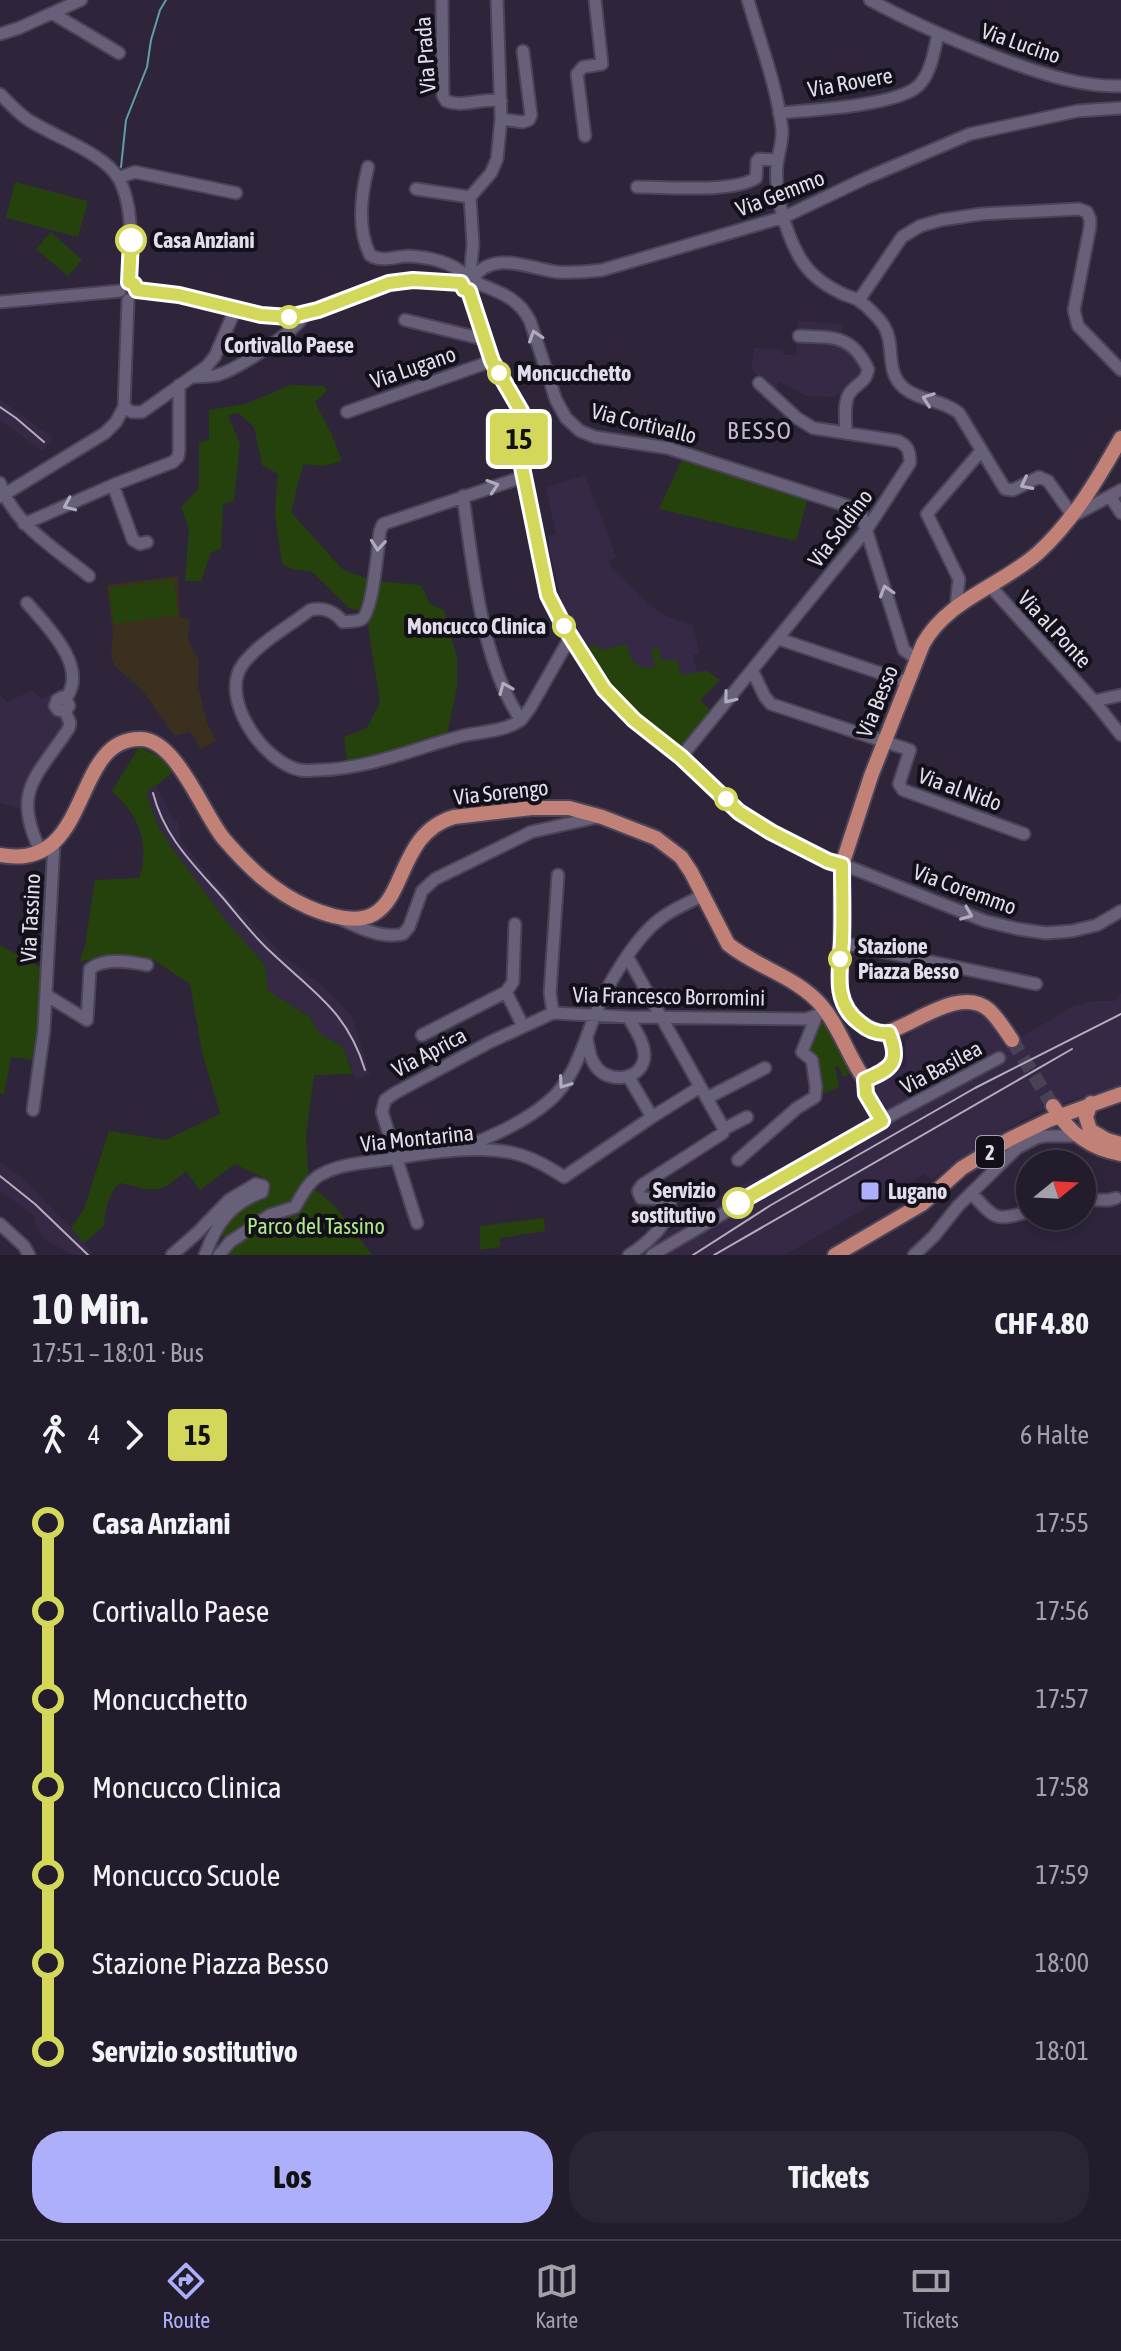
<!DOCTYPE html>
<html lang="de">
<meta charset="utf-8">
<style>
body{margin:0;font-family:"Asap Condensed",sans-serif;background:#2a2534;color:#f1f3f6;height:100vh;display:flex;flex-direction:column;font-size:30px;white-space:nowrap}
*{box-sizing:border-box;margin:0}
p{font-size:26px;color:#a2a1a9}
.icon{flex:none;width:44px;height:44px;fill:none;stroke:currentColor;stroke-width:2;stroke-linecap:round;stroke-linejoin:round}
.map{position:relative;height:1255px;overflow:hidden}
.details{display:flex;flex-direction:column;background:#221c2c;flex:1}
.details>*{flex:none}
.badge{padding:0 16px;border-radius:6px;font-size:28px;line-height:52px}
.needle{width:52px;rotate:72deg}
.buttons{position:absolute;left:1016px;top:1150px;display:grid;gap:16px}
.buttons a{display:grid;place-items:center;width:80px;height:80px;border-radius:50%;background:#221c2c;box-shadow:0 4px 12px #0003,0 0 0 2px #3f3a48;font-size:40px}
.map>.badge{position:absolute;translate:-50% -50%;box-shadow:0 0 0 4px #fff}
.legs{display:flex;align-items:center;gap:12px;height:88px;padding:0 32px;font-size:26px}
.legs p{margin-inline-start:auto}
.head{display:flex;align-items:center;justify-content:space-between;height:136px;padding:0 32px}
h1{font-size:44px;font-weight:700;line-height:60px}
.button{display:flex;gap:16px;margin-top:auto;padding:16px 32px}
.button a{flex:1;height:92px;border-radius:32px;background:#adaffb;color:#111;font-size:32px;font-weight:700;line-height:92px;text-align:center}
.button a+a{background:#2a2534;color:#f1f3f6}
ul{padding:0 32px;list-style:none}
li{display:flex;align-items:center;gap:28px;height:88px;font-size:30px}
li i{display:grid;place-items:center;width:12px;height:100%;margin:0 10px;background:currentColor}
li i::after{content:'';width:20px;height:20px;margin:-10px;border:6px solid;border-radius:50%;background:#221c2c}
li p{margin-inline-start:auto}
li:first-child i{background:linear-gradient(#0000 50%,currentColor 0)}
li:last-child i{background:linear-gradient(currentColor 50%,#0000 0)}
.tabs{display:flex;justify-content:space-around;align-items:center;height:112px;border-top:2px solid #3f3a48;background:#221c2c;font-size:22px;color:#a2a1a9}
.tabs a{display:grid;justify-items:center;gap:4px}
.tabs .current{color:#adaffb}
.map>svg:first-child{display:block}
.built{fill:#352946}
.education{fill:#3b2f20}
.green{fill:#25420d}
.lines{fill:none;stroke-linecap:round;stroke-linejoin:round}
.stream{stroke:#619dac;stroke-width:2}
.major-tunnel{stroke:#494156;stroke-width:14;stroke-dasharray:14 7;stroke-linecap:butt}
.minor-casing{stroke:#4b4357;stroke-width:15}
.major-casing{stroke:#4b4357;stroke-width:18}
.minor{stroke:#685f78;stroke-width:11}
.major{stroke:#c18177;stroke-width:14}
.rail{stroke:#b3adbe;stroke-width:2}
.oneway{stroke:#b1abbe}
.line-1-casing{stroke:#fff;stroke-width:18}
.line-1{stroke:#d4d85a;stroke-width:12}
.stop-1-dot{fill:#fff;stroke:#d4d85a;stroke-width:4}
.poi-dot{fill:#adaffb;stroke:#14101a;stroke-width:3}
.labels{text-anchor:middle;dominant-baseline:central;stroke-width:8;stroke-linejoin:round;paint-order:stroke}
.shield{fill:#14101a;stroke:#a4a0ad;stroke-width:2}
.shield-label{font-size:20px;font-weight:bold;fill:#e2ddec}
.street-label{font-size:22px;fill:#e2ddec;stroke:#14101a}
.stop-label{font-size:22px;font-weight:bold;fill:#e2ddec;stroke:#14101a;text-anchor:start}
.poi-label{font-size:22px;font-weight:bold;fill:#e2ddec;stroke:#14101a;text-anchor:start}
.park-label{font-size:22px;fill:#b0e98b;stroke:#14101a}
.neighbourhood-label{font-size:24px;letter-spacing:2px;fill:#c2b8d5;stroke:#14101a}
</style>
<div class="map">
<svg width="1121" height="1255" viewBox="0 0 1121 1255">
<rect width="100%" height="100%" fill="#2e253b"/>
<path class="built" d="M 798,321 L 843,324 L 842,335 L 866,373 L 856,386 L 832,397 L 806,396 L 779,381 L 776,395 L 770,390 L 751,368 L 754,348 L 783,350 L 783,355 L 796,355 Z
M 0,399 L 53,438 L 42,451 L 0,420 Z
M 585,475 L 617,558 L 607,561 L 650,606 L 668,617 L 693,625 L 699,653 L 693,655 L 697,671 L 707,671 L 720,680 L 700,700 L 715,715 L 681,757 L 570,631 L 550,552 L 548,536 L 556,534 L 546,487 Z
M 32,690 L 41,699 L 50,694 L 68,718 L 29,789 L 25,810 L 0,803 L 0,694 L 7,702 Z
M 156,786 L 174,821 L 178,820 L 181,841 L 218,886 L 283,955 L 326,989 L 352,1016 L 370,1075 L 356,1079 L 343,1047 L 320,1034 L 309,1016 L 268,991 L 265,965 L 227,922 L 169,844 L 157,824 L 146,793 Z
M 1121,993 L 1121,1085 L 1035,1112 L 931,1179 L 924,1174 L 785,1255 L 634,1255 L 723,1194 L 750,1181 L 806,1159 L 846,1165 L 875,1118 L 863,1093 L 907,1066 L 905,1042 L 915,1028 L 962,1009 L 973,1009 L 990,1023 L 1005,1047 L 1073,1006 L 1093,1001 L 1115,1001 Z
M 0,1162 L 21,1177 L 71,1228 L 94,1255 L 73,1255 L 45,1240 L 35,1224 L 35,1216 L 0,1191 Z"/>
<path class="education" d="M 178,576 L 180,617 L 190,620 L 188,638 L 193,650 L 199,660 L 198,686 L 207,723 L 216,741 L 201,749 L 190,732 L 175,736 L 142,690 L 114,665 L 111,656 L 113,634 L 107,585 Z"/>
<path class="green" d="M 15,182 L 88,201 L 78,237 L 6,218 Z
M 51,232 L 82,260 L 68,276 L 36,249 Z
M 290,385 L 324,386 L 327,390 L 315,402 L 331,433 L 342,461 L 323,466 L 303,464 L 291,512 L 342,569 L 373,581 L 421,585 L 430,604 L 444,610 L 457,658 L 457,686 L 446,740 L 348,768 L 344,737 L 367,728 L 380,703 L 366,612 L 349,608 L 312,572 L 292,569 L 282,564 L 275,515 L 278,474 L 262,465 L 254,427 L 238,413 L 228,415 L 240,444 L 234,501 L 223,504 L 221,548 L 211,553 L 201,581 L 185,581 L 189,529 L 181,507 L 199,488 L 199,442 L 209,440 L 209,410 L 246,404 Z
M 683,457 L 808,497 L 796,541 L 659,509 Z
M 173,579 L 178,615 L 114,624 L 109,588 Z
M 573,626 L 589,647 L 598,645 L 599,650 L 627,644 C 630,660 637,671 655,667 L 651,649 L 658,647 L 662,661 L 677,659 L 681,675 L 707,671 L 720,680 L 700,700 L 715,715 L 681,757 L 634,720 L 571,636 Z
M 139,747 L 163,759 L 172,773 L 146,793 L 157,824 L 169,844 L 227,922 L 265,965 L 268,991 L 309,1016 L 320,1034 L 343,1047 L 353,1074 L 314,1075 L 306,1135 L 309,1185 L 334,1205 L 372,1255 L 219,1255 L 225,1240 L 219,1232 L 243,1204 L 270,1190 L 264,1178 L 235,1164 L 200,1190 L 186,1171 C 157,1196 155,1191 120,1183 C 108,1193 105,1211 104,1226 L 84,1243 L 71,1228 L 84,1209 L 109,1131 L 166,1140 L 220,1114 L 202,1052 L 190,984 L 154,960 L 100,957 L 79,962 L 85,946 L 95,880 L 139,878 C 151,845 138,813 112,791 Z
M 0,945 L 45,970 L 39,1061 L 11,1057 L 4,1094 L 0,1093 Z
M 818,1021 L 823,1021 L 842,1052 L 850,1074 L 843,1077 L 840,1068 L 835,1066 L 839,1087 L 818,1096 L 805,1052 Z
M 544,1218 L 545,1231 L 500,1238 L 500,1247 L 480,1250 L 480,1226 Z"/>
<g class="lines">
<path class="stream" d="M 121,167 L 126,120 L 147,67 L 151,40 L 160,10 L 166,0"/>
<path class="major-tunnel" d="M 1012,1040 L 1053,1106"/>
<g class="minor-casing">
<path id="minor" d="M 442,0 L 443,96 L 446,101 C 464,108 483,97 501,101
M 497,0 L 501,119
M 748,0 C 760,42 777,86 782,129 C 783,142 778,153 777,165 C 774,195 786,233 800,258 C 810,275 824,285 841,293 C 846,296 853,297 858,300 C 866,305 879,318 884,326 C 896,345 884,371 904,388 C 920,401 943,400 959,413 L 1005,489 L 1013,490 L 1039,477 L 1048,481 L 1073,516 L 1121,490
M 870,0 C 914,24 959,43 1007,61 C 1043,74 1081,87 1121,86
M 52,13 L 119,53
M 0,34 L 19,28 L 81,0
M 0,94 C 9,103 17,112 27,119 C 52,136 105,153 119,179 C 135,209 130,249 129,282
M 779,113 C 810,110 896,106 918,86 C 931,74 934,51 938,34
M 585,136 L 577,74 L 583,67 L 602,64 L 595,0
M 368,167 C 361,195 357,229 370,255 C 383,263 395,256 409,256 C 427,257 454,262 465,276
M 118,178 L 135,172 L 236,193
M 637,187 C 666,187 733,193 756,178 L 757,161 L 759,159 L 778,160
M 416,189 L 470,197 L 473,244 L 470,275
M 470,197 L 491,173 L 497,159 L 501,119 L 523,122 L 529,120 L 531,115 L 523,51
M 474,277 C 494,250 531,269 557,272 C 573,273 587,272 602,270 L 784,217 L 866,178 L 970,134 L 1077,111 L 1121,108
M 477,283 C 499,292 519,298 530,321 L 556,400 L 566,418 L 580,431 L 595,437 L 668,448 L 860,510 L 904,650 L 917,659
M 137,290 L 179,295 L 261,315 L 289,317 L 318,310 L 389,283 L 413,280 L 461,283
M 469,291 L 473,289 L 477,283 L 474,277 L 469,275 L 463,278 L 461,285 L 469,291 L 492,361 L 521,411 L 522,422 L 519,438 L 519,452 L 523,477 L 548,595 L 564,626 L 604,689 L 634,720 L 681,757 L 739,812 L 771,832 L 828,861 L 852,868 L 985,921 L 1018,929 L 1046,933 L 1072,931 L 1097,925 L 1121,911
M 859,300 L 902,237 L 920,226 L 941,220 L 981,214 L 1079,209 L 1087,212 L 1090,219 L 1090,227 L 1074,310 L 1078,326 L 1121,370
M 0,302 L 120,291
M 405,320 L 483,339
M 799,336 C 833,337 852,335 868,369 C 866,384 856,383 849,394 C 843,405 846,421 846,433
M 192,377 C 200,376 210,377 218,375 C 239,368 294,333 305,314
M 124,407 L 132,412 L 142,412 L 207,366 L 215,356 L 235,310
M 347,412 L 492,361
M 0,483 C 14,525 56,549 89,576
M 113,485 L 133,540 L 140,544 L 147,542
M 463,496 C 473,566 481,661 521,720 L 530,708 L 571,636
M 1110,496 L 1121,513
M 0,497 L 105,433 L 116,422 L 124,407 L 128,300
M 24,524 L 113,485 L 173,462 L 178,457 L 179,450 L 179,385
M 990,586 L 1094,701 L 1121,735
M 27,603 C 47,626 89,667 66,698 L 69,706 L 65,711 L 58,710 L 55,706 L 57,700 L 62,697 L 66,698
M 956,606 L 959,579 L 927,514 L 981,451
M 779,639 L 907,682
M 752,670 L 765,697 L 771,704 L 910,750 L 899,784 L 903,790 L 1024,834
M 1094,701 L 1121,695
M 521,720 C 503,732 483,731 462,736 C 415,748 369,769 319,770 C 313,770 306,771 300,770 C 264,763 218,698 243,664 C 260,642 288,627 310,610 C 324,607 334,611 343,622 C 348,621 357,622 362,619 C 373,611 378,546 380,531 L 383,524 L 523,477
M 681,757 L 867,529 L 910,463 C 910,451 908,446 898,441 L 813,428 L 797,418 L 759,383
M 41,852 C 11,791 36,778 69,728 L 70,723 L 65,711
M 558,875 L 550,993 L 553,1013 L 628,1017 L 806,1019 L 826,1012
M 341,919 C 359,928 383,939 403,934 L 409,927 L 422,891 L 435,879 L 531,832 L 598,817
M 842,943 L 1036,984
M 627,956 L 724,1129 L 723,1133 L 642,1185 L 638,1191 L 641,1198 L 665,1199 L 670,1204 C 670,1224 645,1245 629,1255
M 506,992 L 513,982 L 515,924
M 46,995 L 87,1020 L 90,969 C 105,957 130,962 147,965
M 422,1035 L 506,992 L 523,1026
M 587,1039 C 589,1050 590,1060 598,1069 C 611,1083 640,1080 644,1059 C 646,1044 635,1029 628,1017
M 628,1076 L 652,1117
M 865,1080 L 866,1094 L 882,1121
M 707,1098 L 765,1068
M 33,1110 L 44,1030 L 54,843
M 724,1129 L 747,1117
M 463,1148 C 492,1136 525,1122 549,1101 C 574,1080 583,1045 595,1015 C 606,986 635,938 660,919 C 672,909 689,903 703,895
M 738,1160 L 797,1108 L 815,1097 L 816,1087 L 812,1060 L 802,1052 L 816,1017
M 971,1193 C 996,1219 994,1222 1030,1211
M 1082,1200 L 1109,1200 L 1116,1198
M 417,1223 L 382,1112 L 385,1100 L 395,1093 L 490,1042 L 553,1013
M 0,1224 L 24,1246 L 29,1255
M 172,1255 L 197,1233 L 229,1200 L 256,1184 L 263,1186 L 262,1192 C 230,1204 216,1224 205,1255
M 219,1255 L 230,1242 L 270,1215 L 295,1207 C 302,1195 309,1180 322,1174 C 341,1164 362,1163 383,1160 C 425,1154 471,1144 513,1153 C 532,1157 548,1167 564,1177 L 652,1117 L 700,1087
M 652,1255 L 890,1116 L 999,1058
M 914,1255 L 934,1236 L 958,1206 L 1017,1148 L 1036,1138 L 1045,1136 L 1077,1136"/>
</g>
<g class="major-casing">
<path id="major" d="M 0,855 C 94,873 70,737 141,739 C 177,740 203,814 224,839 C 248,867 274,892 308,907 C 421,956 378,839 454,817 L 532,808 L 569,808 L 602,817 L 656,838 L 681,857 L 691,872 L 728,944 C 756,967 797,977 821,1005 C 840,1027 848,1057 865,1080 C 891,1069 901,1062 889,1033
M 1012,1040 C 1005,1030 998,1018 989,1010 C 961,985 914,1025 885,1033 C 860,1029 845,1013 840,988 L 842,865 L 871,776 L 923,644 C 948,599 1001,586 1038,553 C 1073,521 1098,479 1121,438
M 1091,1103 L 1086,1117 L 1090,1130 L 1107,1140 L 1121,1144
M 1053,1106 C 1069,1133 1090,1149 1121,1154
M 835,1255 L 922,1204 L 962,1168 L 1010,1139 L 1049,1120 L 1121,1094"/>
</g>
<use href="#minor" class="minor"/>
<use href="#major" class="major"/>
<path class="rail" d="M 0,407 L 16,418 L 44,442
M 153,793 C 164,837 194,865 223,898 C 239,917 254,937 272,953 C 314,993 347,1011 365,1070
M 0,1176 L 35,1204 L 88,1255
M 693,1255 L 771,1205 L 975,1088 L 1121,1014
M 714,1255 L 1072,1049"/>
</g>
<defs><path id="oneway-chevron" d="M-2-3.5L2.5 0L-2 3.5" fill="none" stroke-width="1.6" stroke-linecap="round" stroke-linejoin="round" transform="scale(2)"/></defs>
<g class="oneway">
<use href="#oneway-chevron" transform="translate(535 336) rotate(-108)"/>
<use href="#oneway-chevron" transform="translate(928 399) rotate(-160)"/>
<use href="#oneway-chevron" transform="translate(1026 484) rotate(153)"/>
<use href="#oneway-chevron" transform="translate(493 486) rotate(-18)"/>
<use href="#oneway-chevron" transform="translate(69 505) rotate(156)"/>
<use href="#oneway-chevron" transform="translate(378 545) rotate(95)"/>
<use href="#oneway-chevron" transform="translate(886 591) rotate(-107)"/>
<use href="#oneway-chevron" transform="translate(505 688) rotate(-113)"/>
<use href="#oneway-chevron" transform="translate(729 698) rotate(129)"/>
<use href="#oneway-chevron" transform="translate(967 914) rotate(22)"/>
<use href="#oneway-chevron" transform="translate(564 1083) rotate(125)"/>
</g>
<g class="lines">
<g class="line-1-casing">
<path id="line-1" d="M 131,240 L 129,282 L 134,284 L 137,290 L 179,295 L 261,315 L 289,317 L 318,310 L 389,283 L 413,280 L 461,283 L 464,289 L 469,291 L 492,361 L 521,411 L 522,422 L 519,438 L 519,452 L 548,595 L 564,626 L 604,689 L 634,720 L 681,757 L 739,812 L 771,832 L 828,861 L 842,865 C 842,890 843,916 842,941 C 840,970 832,1003 860,1023 C 868,1030 878,1034 889,1033 C 901,1062 892,1069 865,1080 L 866,1094 L 882,1121 L 738,1203"/>
</g>
<use href="#line-1" class="line-1"/>
</g>
<g class="stop-1-dot">
<circle cx="131" cy="240" r="14"/>
<circle cx="289" cy="317" r="10"/>
<circle cx="499" cy="373" r="10"/>
<circle cx="564" cy="626" r="10"/>
<circle cx="726" cy="799" r="10"/>
<circle cx="840" cy="959" r="10"/>
<circle cx="738" cy="1203" r="14"/>
</g>
<rect class="poi-dot" x="860" y="1181" width="20" height="20" rx="4"/>
<g class="labels">
<rect class="shield" x="976" y="1136" width="28" height="32" rx="6"/>
<g class="shield-label">
<text x="990" y="1152">2</text>
</g>
<g class="street-label">
<text transform="translate(1021 43) rotate(19)">Via Lucino</text>
<text transform="translate(425 55) rotate(-94)">Via Prada</text>
<text transform="translate(850 82) rotate(-10)">Via Rovere</text>
<text transform="translate(780 193) rotate(-21)">Via Gemmo</text>
<text transform="translate(413 367) rotate(-19)">Via Lugano</text>
<text transform="translate(644 423) rotate(14)">Via Cortivallo</text>
<text transform="translate(840 528) rotate(-53)">Via Soldino</text>
<text transform="translate(1055 629) rotate(47)">Via al Ponte</text>
<text transform="translate(877 701) rotate(-68)">Via Besso</text>
<text transform="translate(960 789) rotate(20)">Via al Nido</text>
<text transform="translate(501 792) rotate(-6)">Via Sorengo</text>
<text transform="translate(965 889) rotate(20)">Via Coremmo</text>
<text transform="translate(30 918) rotate(-87)">Via Tassino</text>
<text transform="translate(669 996) rotate(1)">Via Francesco Borromini</text>
<text transform="translate(429 1052) rotate(-28)">Via Aprica</text>
<text transform="translate(941 1067) rotate(-28)">Via Basilea</text>
<text transform="translate(417 1138) rotate(-6)">Via Montarina</text>
</g>
<g class="stop-label">
<text x="153" y="240">Casa Anziani</text>
<text x="289" y="345" text-anchor="middle">Cortivallo Paese</text>
<text x="517" y="373">Moncucchetto</text>
<text x="546" y="626" text-anchor="end">Moncucco Clinica</text>
<text x="858" y="946">Stazione<tspan x="858" dy="25">Piazza Besso</tspan></text>
<text x="716" y="1190" text-anchor="end">Servizio<tspan x="716" dy="25">sostitutivo</tspan></text>
</g>
<g class="poi-label">
<text x="888" y="1191">Lugano</text>
</g>
<g class="park-label">
<text x="316" y="1226">Parco del Tassino</text>
</g>
<g class="neighbourhood-label">
<text x="760" y="430">BESSO</text>
</g>
</g>
</svg>
<div class="buttons">
<a><svg class="needle" viewBox="-14 -14 28 28"><path d="M0-13l5 13h-10z" fill="#e53935"/><path d="M0 13l5-13h-10z" fill="#a2a1a9"/></svg></a>
</div>
<b class="badge" style="left:519px;top:439px;background:#d4d85a;color:#111">15</b>
</div>
<section class="details">
<div class="head"><div><h1>10 Min.</h1><p>17:51 – 18:01 · Bus</p></div><b>CHF 4.80</b></div>
<div class="legs"><svg class="icon" aria-label="walk" viewBox="0 0 24 24"><circle cx="13" cy="4" r="2"/><path d="M13 8l-2 6 4 7M11 14l-3 7M7 12l3-4h3l4 4"/></svg>4<svg class="icon" aria-label="forward" viewBox="0 0 24 24"><path d="M9 5l7 7-7 7"/></svg><b class="badge" style="background:#d4d85a;color:#111">15</b><p>6 Halte</p></div>
<ul>
<li><i style="color:#d4d85a"></i><b>Casa Anziani</b><p>17:55</p></li>
<li><i style="color:#d4d85a"></i><span>Cortivallo Paese</span><p>17:56</p></li>
<li><i style="color:#d4d85a"></i><span>Moncucchetto</span><p>17:57</p></li>
<li><i style="color:#d4d85a"></i><span>Moncucco Clinica</span><p>17:58</p></li>
<li><i style="color:#d4d85a"></i><span>Moncucco Scuole</span><p>17:59</p></li>
<li><i style="color:#d4d85a"></i><span>Stazione Piazza Besso</span><p>18:00</p></li>
<li><i style="color:#d4d85a"></i><b>Servizio sostitutivo</b><p>18:01</p></li>
</ul>
<div class="button"><a>Los</a><a>Tickets</a></div>
</section>
<nav class="tabs">
<a class="current"><svg class="icon" aria-label="directions" viewBox="0 0 24 24"><path d="M12 3l9 9-9 9-9-9zM9 14v-3h6M13 9l2 2-2 2"/></svg>Route</a>
<a><svg class="icon" aria-label="map" viewBox="0 0 24 24"><path d="M3 6l6-2 6 2 6-2v14l-6 2-6-2-6 2zM9 4v14M15 6v14"/></svg>Karte</a>
<a><svg class="icon" aria-label="tickets" viewBox="0 0 24 24"><path d="M3 7h18v10H3zM15 7v10"/></svg>Tickets</a>
</nav>
